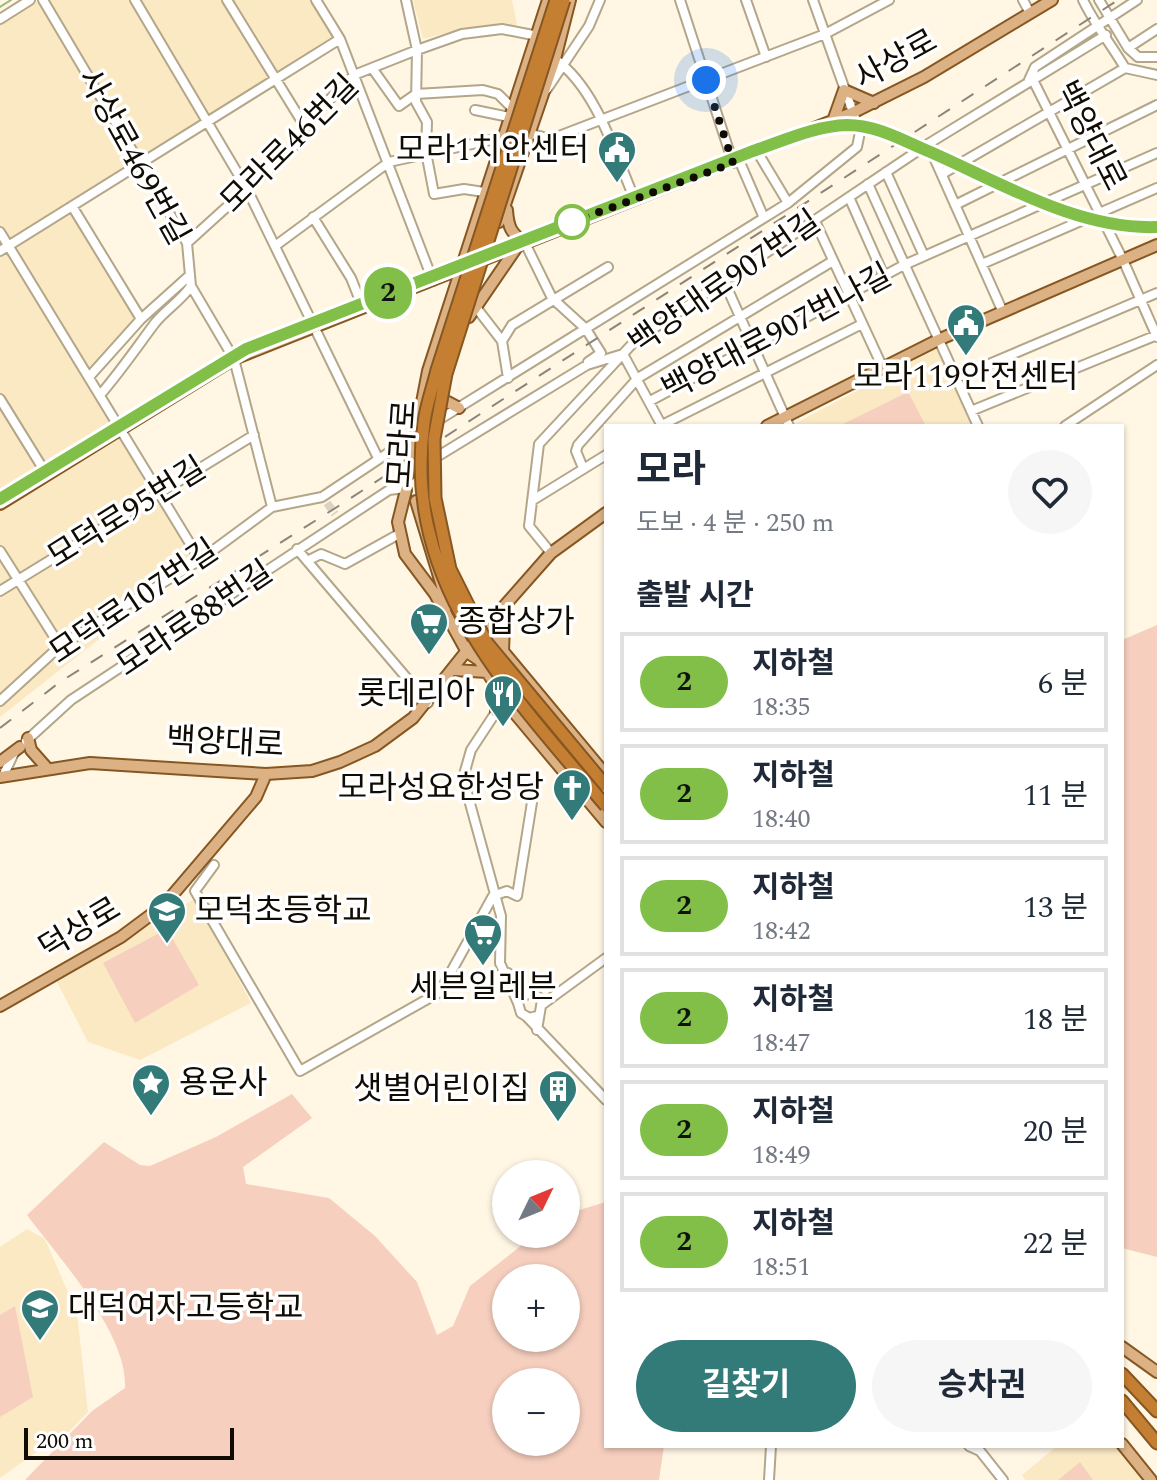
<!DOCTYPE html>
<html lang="ko">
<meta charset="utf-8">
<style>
body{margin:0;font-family:Spectral,"Noto Sans KR",serif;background:#f6f6f7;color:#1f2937;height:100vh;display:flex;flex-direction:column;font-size:30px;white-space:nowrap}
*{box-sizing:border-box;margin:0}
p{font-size:26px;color:#747a83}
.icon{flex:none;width:44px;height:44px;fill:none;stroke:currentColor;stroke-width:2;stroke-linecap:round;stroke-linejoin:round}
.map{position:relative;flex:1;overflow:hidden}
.details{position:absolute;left:604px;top:424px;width:520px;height:1024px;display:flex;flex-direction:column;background:#fff;border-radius:0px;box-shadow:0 2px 6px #0004}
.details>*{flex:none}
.badge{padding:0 16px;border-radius:26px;font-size:28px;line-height:52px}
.needle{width:52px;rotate:47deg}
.buttons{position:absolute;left:492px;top:1160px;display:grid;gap:16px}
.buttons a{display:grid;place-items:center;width:88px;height:88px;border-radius:50%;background:#fff;box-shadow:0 2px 6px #0004;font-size:40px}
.scale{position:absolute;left:24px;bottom:20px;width:210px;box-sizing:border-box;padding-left:8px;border:4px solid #110c03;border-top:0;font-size:22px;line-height:28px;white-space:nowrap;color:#110c03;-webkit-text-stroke:6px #fff;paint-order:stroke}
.you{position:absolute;width:40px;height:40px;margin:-20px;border:6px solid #fff;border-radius:50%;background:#1a73e8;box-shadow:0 0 0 12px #1a73e833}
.map>.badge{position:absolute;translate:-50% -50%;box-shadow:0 0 0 4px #fff}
h2{padding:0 32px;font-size:30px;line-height:72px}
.round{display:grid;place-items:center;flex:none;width:84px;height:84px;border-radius:42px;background:#f6f6f7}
.summary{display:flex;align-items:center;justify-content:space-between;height:136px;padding:0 32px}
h1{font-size:38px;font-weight:700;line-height:60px}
.button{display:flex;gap:16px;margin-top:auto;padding:16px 32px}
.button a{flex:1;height:92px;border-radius:48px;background:#327b78;color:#fff;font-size:32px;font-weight:700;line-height:92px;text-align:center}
.button a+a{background:#f6f6f7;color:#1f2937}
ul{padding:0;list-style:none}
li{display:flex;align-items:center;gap:24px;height:100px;margin:0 16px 12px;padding:0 16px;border:4px solid #e0e1e3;border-radius:0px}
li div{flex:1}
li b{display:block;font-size:30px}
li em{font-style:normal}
li .badge{min-width:88px;font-weight:700;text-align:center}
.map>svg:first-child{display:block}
.built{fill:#fbe9c4}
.green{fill:#f6cfbf;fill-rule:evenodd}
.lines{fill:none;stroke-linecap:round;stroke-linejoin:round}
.stream{stroke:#9cba76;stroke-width:2}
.minor-tunnel{stroke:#dbd3c2;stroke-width:8;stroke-dasharray:8 4;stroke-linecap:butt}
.minor-casing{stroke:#b3a689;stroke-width:12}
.major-casing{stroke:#865722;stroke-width:14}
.highway-casing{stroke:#865722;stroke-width:15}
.minor{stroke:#fff;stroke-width:8}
.major{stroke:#dcb285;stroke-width:10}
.highway{stroke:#c57f33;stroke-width:11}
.rail{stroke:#8c8577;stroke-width:2;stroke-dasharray:14 14;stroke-linecap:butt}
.highway-bridge-casing{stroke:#865722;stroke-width:15;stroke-linecap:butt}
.highway-bridge{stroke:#c57f33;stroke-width:11}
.line-casing{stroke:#fff;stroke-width:18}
.line{stroke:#81bf48;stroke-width:12}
.walk{stroke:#110c03;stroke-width:8;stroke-dasharray:0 14.4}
.stop-dot{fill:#fff;stroke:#81bf48;stroke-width:4}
.labels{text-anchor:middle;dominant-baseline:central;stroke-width:7;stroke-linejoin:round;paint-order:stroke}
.street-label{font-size:32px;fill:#110c03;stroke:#fff}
.poi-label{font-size:32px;fill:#110c03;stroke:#fff;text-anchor:end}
</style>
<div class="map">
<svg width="1157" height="1480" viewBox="0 0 1157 1480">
<rect width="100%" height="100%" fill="#fff6e4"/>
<path class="built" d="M 40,0 L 312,0 L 334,36 L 333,45 L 72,206 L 141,319 L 89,377 L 200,560 L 0,717 L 0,25 Z
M 413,0 L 512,0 L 517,25 L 466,28 L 423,39 Z
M 938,348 L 974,426 L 795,426 L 794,424 Z
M 196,898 L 251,1003 L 140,1060 L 88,1042 L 56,980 Z
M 27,1229 L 45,1239 L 77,1313 L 88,1412 L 55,1446 L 42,1448 L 0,1478 L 0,1247 Z
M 1057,1446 L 1118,1446 L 1146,1480 L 1025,1480 L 1022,1475 Z"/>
<path class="green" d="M 908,392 L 926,426 L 839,426 Z
M 1157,625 L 1157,1257 L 1122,1248 L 1122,640 Z
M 167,929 L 199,985 L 135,1023 L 103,963 Z
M 292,1094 L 312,1118 L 243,1167 L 246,1184 L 329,1198 L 375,1236 L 417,1282 L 437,1335 L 453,1326 L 470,1286 L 536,1234 L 566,1234 L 566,1214 L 606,1202 L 606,1446 L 664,1446 L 659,1480 L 25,1480 L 92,1411 L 125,1388 C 128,1333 59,1258 27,1215 L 104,1142 L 140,1165 L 150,1166 L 216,1137 ZM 566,1278 L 566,1338 L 506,1338 L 506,1278 ZM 566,1382 L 566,1442 L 506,1442 L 506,1382 Z
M 15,1306 L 33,1397 L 0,1417 L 0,1315 Z
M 1080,1462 L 1093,1480 L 1058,1480 Z"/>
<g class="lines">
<path class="stream" d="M 0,7 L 11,0"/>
<path class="minor-tunnel" d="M 327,503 L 335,514"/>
<g class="minor-casing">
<path id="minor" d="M 43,0 L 187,243 L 191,286 L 234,359 L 272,507 L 322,497 L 394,449
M 135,0 L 247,189 L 378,458
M 227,0 L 304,125
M 316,0 L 340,39 L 433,281
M 406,0 L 417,50 L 416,102 L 427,122 L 426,152 L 434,194 L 464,189 L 484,192
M 680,0 L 733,163
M 746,0 L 766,57
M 1023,0 L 1030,13
M 1083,0 C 1095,25 1111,44 1125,68 L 1157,75
M 1099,0 L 1128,48 L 1138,57 L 1157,57
M 0,19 L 30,0
M 1128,48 L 1157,29
M 555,59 C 597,89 615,154 635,200
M 372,68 L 399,106 L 416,94 L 483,90 L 498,94 L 512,108
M 1032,78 L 1123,260 L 1157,337
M 1029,80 L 1035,67 L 1137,0
M 547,89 L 589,26 L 600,0
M 475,110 L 509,117
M 528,133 L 551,139 L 825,34 L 889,0
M 928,144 L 1002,310
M 758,153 L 788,203
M 739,160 L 764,218
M 886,172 L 924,256
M 942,174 L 1125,68
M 868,184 L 978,426
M 849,197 L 884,276
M 955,205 L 1157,105
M 72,206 L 141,319
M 313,217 L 351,278 L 363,308
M 815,221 L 882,366
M 0,232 L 200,560
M 187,243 L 305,136 L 304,125 L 354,75 L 417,50 L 462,34 L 502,29 L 538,36
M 525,243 L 552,298 L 586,329 L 601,353 L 588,362
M 275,246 L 389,162 L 500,138
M 0,251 L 340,39
M 982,264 L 1157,188
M 724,281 L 789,426
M 475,306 L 502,341
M 89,377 L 141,319 L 190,275
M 508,378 L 502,341 L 512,325 L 608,267
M 956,378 L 1157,293
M 100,395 C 120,372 137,347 155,323 C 166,309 181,301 191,286
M 0,399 L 47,475
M 650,401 L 904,265 L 1157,153
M 971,411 L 1157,335
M 437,421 L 788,203 L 857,147 L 860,132 L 813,0
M 660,426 L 862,324
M 1065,426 L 1157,365
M 435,458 L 587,365 L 623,354 L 662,426
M 583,468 L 576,451 L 578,445 L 638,378 L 833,261
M 533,500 L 606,455
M 297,549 L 428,703
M 0,551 L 60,646
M 551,553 L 529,526 L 539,444 L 635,341 L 928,144 L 1106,35
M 307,561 L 321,554 L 345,564 L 399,534
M 0,591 L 254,435
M 0,701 L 60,646 L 200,560 L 272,507
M 496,712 L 471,750 L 463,778 L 501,916 L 500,963 L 518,1003
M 26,741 L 71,700 L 389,490 L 405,488
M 4,774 L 14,753
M 214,865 L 195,891 L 300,1071 L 440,992 L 493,896 L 507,891 L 517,896 L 533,796
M 508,973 L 525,995
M 543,1004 L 606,958
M 527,1017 L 606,1100
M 537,1030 L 542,1000 L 533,993 L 522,996 L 518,1003 L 521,1013 L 529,1018 L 537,1016
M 969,1446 L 980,1451 L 1003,1480
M 769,1480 L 771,1446"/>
</g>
<g class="major-casing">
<path id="major" d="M 833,121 L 844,90 L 874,103
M 507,210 C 508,227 511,234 526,243
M 499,222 L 555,59 L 570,0
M 469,317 L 517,247
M 442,399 L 459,408
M 767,426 L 938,340 L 1157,245
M 394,449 L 415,437
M 408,475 L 428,371 L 548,0
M 406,490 L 398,522 L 405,554 L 435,594 L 467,652 L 479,660 L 512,710 L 606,822
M 416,501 L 448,606
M 0,504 L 234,359 L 852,113 L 924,77 L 1052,0
M 482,626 L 606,775
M 503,650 L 505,606
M 454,670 L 487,672
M 496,690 L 496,712 L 512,710
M 28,738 L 31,750 L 46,767
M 0,762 L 20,747
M 0,777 L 90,763 L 266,774 L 312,771 L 340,762 L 375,746 L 413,718 L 484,629 L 551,553 L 606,513
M 0,1006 L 121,937 L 164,905 L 256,797 L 266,774
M 1122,1347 L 1157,1372
M 1122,1444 L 1151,1480"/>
</g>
<g class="highway-casing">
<path id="highway" d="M 1122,1374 L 1157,1411
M 1122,1401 L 1157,1443"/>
</g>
<use href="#minor" class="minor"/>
<use href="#major" class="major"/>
<use href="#highway" class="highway"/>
<path class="rail" d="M 0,728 L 60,682 L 337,507 L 1118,0"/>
<g class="highway-bridge-casing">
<path id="highway-bridge" d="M 556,0 L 437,370 C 433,387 426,405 424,423 C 401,583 512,694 606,806
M 564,0 L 446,374 L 434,439 L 435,498 L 450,569 L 487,643 L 606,786"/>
</g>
<use href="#highway-bridge" class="highway-bridge"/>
</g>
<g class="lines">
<g class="line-casing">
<path id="line" d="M 0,499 L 246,349 L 753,151 C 783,141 815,126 847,125 C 876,125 902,140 928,151 C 1000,182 1077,230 1157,227"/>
</g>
<use href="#line" class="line"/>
<path class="walk" d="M 572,222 L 733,163 L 706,80"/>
</g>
<defs>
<g id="civic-pin" transform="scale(2)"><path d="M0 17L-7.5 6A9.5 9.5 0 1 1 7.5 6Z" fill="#327b78" stroke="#fff"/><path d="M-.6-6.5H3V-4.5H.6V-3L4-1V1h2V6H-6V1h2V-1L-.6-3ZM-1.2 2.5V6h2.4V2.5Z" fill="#fff"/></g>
<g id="supermarket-pin" transform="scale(2)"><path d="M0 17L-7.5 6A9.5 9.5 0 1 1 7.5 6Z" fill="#327b78" stroke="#fff"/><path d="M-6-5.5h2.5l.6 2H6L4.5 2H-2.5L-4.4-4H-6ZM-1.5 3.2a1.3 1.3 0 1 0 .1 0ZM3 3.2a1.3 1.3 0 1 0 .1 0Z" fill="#fff"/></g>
<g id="restaurant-pin" transform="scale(2)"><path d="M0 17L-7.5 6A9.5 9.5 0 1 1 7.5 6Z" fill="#327b78" stroke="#fff"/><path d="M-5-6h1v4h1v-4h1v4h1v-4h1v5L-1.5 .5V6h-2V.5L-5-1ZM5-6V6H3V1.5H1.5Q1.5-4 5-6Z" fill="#fff"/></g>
<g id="church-pin" transform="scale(2)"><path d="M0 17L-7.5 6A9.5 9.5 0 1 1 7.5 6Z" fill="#327b78" stroke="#fff"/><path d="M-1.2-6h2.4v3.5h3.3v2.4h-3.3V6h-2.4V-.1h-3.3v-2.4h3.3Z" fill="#fff"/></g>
<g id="school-pin" transform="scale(2)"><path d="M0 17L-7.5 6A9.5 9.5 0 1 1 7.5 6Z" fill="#327b78" stroke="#fff"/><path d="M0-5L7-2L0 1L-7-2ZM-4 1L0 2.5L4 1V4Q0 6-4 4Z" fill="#fff"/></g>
<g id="sight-pin" transform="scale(2)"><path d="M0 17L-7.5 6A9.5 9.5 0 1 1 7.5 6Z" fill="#327b78" stroke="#fff"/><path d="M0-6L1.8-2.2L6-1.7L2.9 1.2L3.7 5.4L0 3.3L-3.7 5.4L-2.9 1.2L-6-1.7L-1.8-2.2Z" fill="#fff"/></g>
<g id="building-pin" transform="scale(2)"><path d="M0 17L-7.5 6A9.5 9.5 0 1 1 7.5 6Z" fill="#327b78" stroke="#fff"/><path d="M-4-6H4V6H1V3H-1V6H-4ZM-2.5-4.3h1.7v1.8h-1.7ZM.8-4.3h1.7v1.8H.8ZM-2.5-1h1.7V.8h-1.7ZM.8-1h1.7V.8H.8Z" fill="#fff"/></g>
</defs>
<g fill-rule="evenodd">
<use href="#civic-pin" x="617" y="150"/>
<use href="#civic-pin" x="966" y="323"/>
<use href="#supermarket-pin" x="429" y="622"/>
<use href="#restaurant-pin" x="503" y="694"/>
<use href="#church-pin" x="572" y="788"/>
<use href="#school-pin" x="167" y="911"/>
<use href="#supermarket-pin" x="483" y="933"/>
<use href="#sight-pin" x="151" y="1083"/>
<use href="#building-pin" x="558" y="1089"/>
<use href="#school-pin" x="40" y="1308"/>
</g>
<circle class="stop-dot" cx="572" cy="222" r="16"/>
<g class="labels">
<g class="street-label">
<text transform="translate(896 60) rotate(-29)">사상로</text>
<text transform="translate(1090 136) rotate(63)">백양대로</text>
<text transform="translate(290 144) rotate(-45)">모라로46번길</text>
<text transform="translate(133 157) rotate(61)">사상로469번길</text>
<text transform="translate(725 283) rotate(-35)">백양대로907번길</text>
<text transform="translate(777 333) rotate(-28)">백양대로907번나길</text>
<text transform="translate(403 444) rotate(-86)">모라로</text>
<text transform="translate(127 513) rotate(-32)">모덕로95번길</text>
<text transform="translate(134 602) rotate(-34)">모덕로107번길</text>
<text transform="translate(195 619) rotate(-34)">모라로88번길</text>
<text transform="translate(225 743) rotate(3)">백양대로</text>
<text transform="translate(80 929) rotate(-31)">덕상로</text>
</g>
<g class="poi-label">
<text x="589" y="150">모라1치안센터</text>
<text x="966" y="377" text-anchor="middle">모라119안전센터</text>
<text x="457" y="622" text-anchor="start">종합상가</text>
<text x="475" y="694">롯데리아</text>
<text x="544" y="788">모라성요한성당</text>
<text x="195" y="911" text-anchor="start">모덕초등학교</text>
<text x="483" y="987" text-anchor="middle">세븐일레븐</text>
<text x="179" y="1083" text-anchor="start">용운사</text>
<text x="530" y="1089">샛별어린이집</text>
<text x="68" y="1308" text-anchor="start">대덕여자고등학교</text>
</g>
</g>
</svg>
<div class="buttons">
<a><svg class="needle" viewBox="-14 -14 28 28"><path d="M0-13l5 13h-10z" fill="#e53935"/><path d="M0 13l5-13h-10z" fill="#747a83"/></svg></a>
<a>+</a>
<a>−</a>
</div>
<div class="scale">200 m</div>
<div class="you" style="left:706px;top:80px"></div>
<b class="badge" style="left:388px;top:293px;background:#81bf48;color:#111">2</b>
<section class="details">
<div class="summary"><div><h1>모라</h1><p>도보 · 4 분 · 250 m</p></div><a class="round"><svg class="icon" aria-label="heart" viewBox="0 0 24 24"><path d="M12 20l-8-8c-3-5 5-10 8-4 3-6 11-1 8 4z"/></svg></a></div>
<h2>출발 시간</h2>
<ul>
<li><span class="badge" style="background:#81bf48;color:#111">2</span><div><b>지하철</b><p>18:35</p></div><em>6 분</em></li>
<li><span class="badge" style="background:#81bf48;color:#111">2</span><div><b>지하철</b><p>18:40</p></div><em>11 분</em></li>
<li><span class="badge" style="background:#81bf48;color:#111">2</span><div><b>지하철</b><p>18:42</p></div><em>13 분</em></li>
<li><span class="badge" style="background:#81bf48;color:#111">2</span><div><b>지하철</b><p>18:47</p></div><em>18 분</em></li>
<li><span class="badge" style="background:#81bf48;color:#111">2</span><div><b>지하철</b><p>18:49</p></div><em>20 분</em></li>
<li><span class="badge" style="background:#81bf48;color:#111">2</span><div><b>지하철</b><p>18:51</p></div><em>22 분</em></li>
</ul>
<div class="button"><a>길찾기</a><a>승차권</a></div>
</section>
</div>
